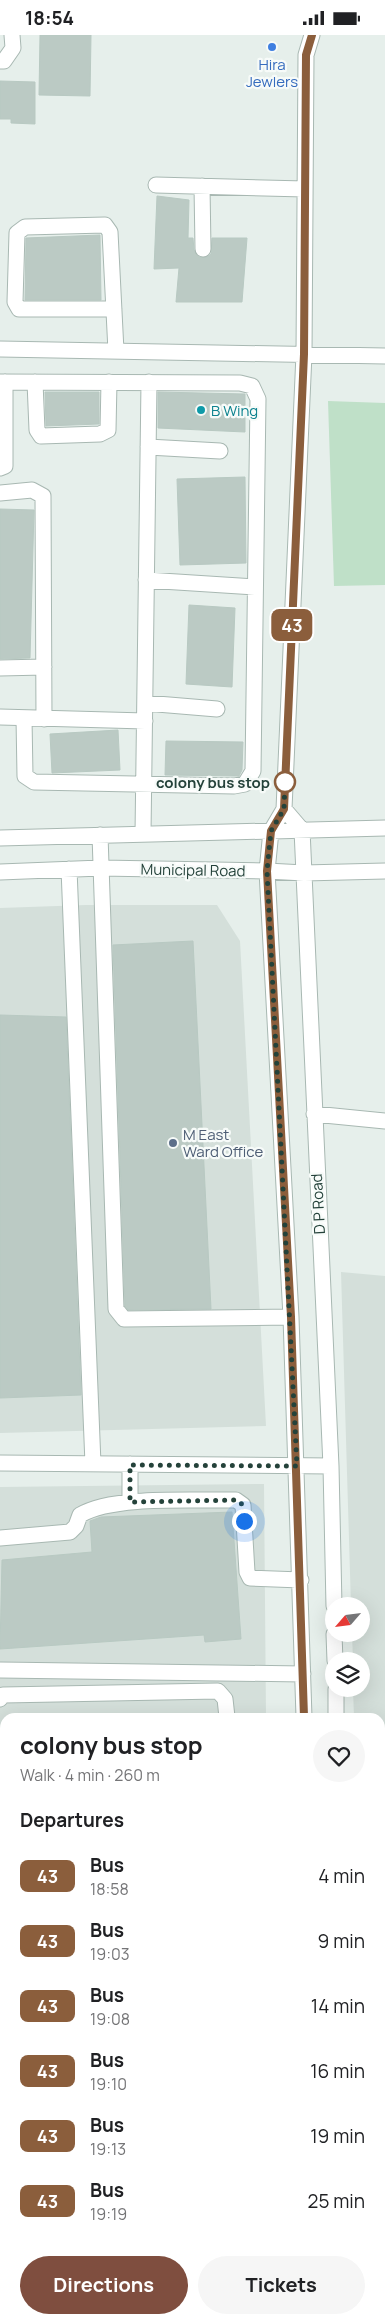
<!DOCTYPE html>
<meta charset="utf-8">
<style>
body{margin:0;font-family:Manrope,sans-serif;background:#f6f6f6;color:#202124;height:100vh;display:flex;flex-direction:column;font-size:19px;white-space:nowrap}
*{box-sizing:border-box;margin:0}
p{font-size:16px;color:#757577}
.icon{flex:none;width:28px;height:28px;fill:none;stroke:currentColor;stroke-width:2;stroke-linecap:round;stroke-linejoin:round}
.map{position:relative;flex:1;overflow:hidden}
.details{position:absolute;left:0px;top:1678px;width:385px;height:611px;display:flex;flex-direction:column;background:#fff;border-radius:15px 15px 0 0;box-shadow:0 5px 20px #0002}
.details>*{flex:none}
.badge{padding:0 10px;border-radius:8px;font-size:18px;line-height:32px}
.needle{width:32px;rotate:242deg}
.tools{position:absolute;left:325px;top:1562px;display:grid;gap:10px}
.tools a{display:grid;place-items:center;width:45px;height:45px;border-radius:50%;background:#fff;box-shadow:0 5px 20px #0002;font-size:25px}
.you{position:absolute;width:25px;height:25px;margin:-12px;border:4px solid #fff;border-radius:50%;background:#1a73e8;box-shadow:0 0 0 8px #1a73e833}
.map>.badge{position:absolute;translate:-50% -50%;box-shadow:0 0 0 2px #fff}
h2{padding:0 20px;font-size:19px;line-height:45px}
.round{display:grid;place-items:center;flex:none;width:52px;height:52px;border-radius:26px;background:#f6f6f6}
.summary{display:flex;align-items:center;justify-content:space-between;height:85px;padding:0 20px}
h1{font-size:24px;font-weight:700;line-height:38px}
.action{display:flex;gap:10px;margin-top:auto;padding:10px 20px}
.action a{flex:1;height:58px;border-radius:30px;background:#7f4e3f;color:#fff;font-size:20px;font-weight:700;line-height:58px;text-align:center}
.action a+a{background:#f6f6f6;color:#202124}
ul{padding:0;list-style:none}
li{display:flex;align-items:center;gap:15px;height:65px;padding:0 20px}
li div{flex:1}
li b{display:block;font-size:19px}
li em{font-style:normal}
li .badge{min-width:55px;font-weight:700;text-align:center}
.status{display:flex;justify-content:space-between;align-items:center;height:35px;padding:0 25px;background:#fff;direction:ltr}
.status svg{height:14px;fill:currentColor}
.map>svg:first-child{display:block}
.built{fill:#d4dfda}
.green{fill:#bfe0c8}
.building{fill:#bbcac4;stroke:#b8c9c2}
.lines{fill:none;stroke-linecap:round;stroke-linejoin:round}
.minor-casing{stroke:#a8b8b2;stroke-width:17}
.minor{stroke:#fff;stroke-width:15}
.line-casing{stroke:#fff;stroke-width:11}
.line{stroke:#8b5e3c;stroke-width:8}
.walk{stroke:#24423a;stroke-width:5;stroke-dasharray:0 9}
.shop-dot{fill:#3f7fe0;stroke:#f7fbf9;stroke-width:2}
.culture-dot{fill:#0f9aa8;stroke:#f7fbf9;stroke-width:2}
.stop-dot{fill:#fff;stroke:#8b5e3c;stroke-width:2.5}
.service-dot{fill:#5c6f8a;stroke:#f7fbf9;stroke-width:2}
.labels{text-anchor:middle;dominant-baseline:central;stroke-width:4.5;stroke-linejoin:round;paint-order:stroke}
.shop-label{font-size:15px;fill:#366cbe;stroke:#f7fbf9}
.culture-label{font-size:15px;fill:#0d838f;stroke:#f7fbf9;text-anchor:start}
.stop-label{font-size:15px;font-weight:bold;fill:#24423a;stroke:#f7fbf9;text-anchor:end}
.street-label{font-size:15px;fill:#24423a;stroke:#f7fbf9}
.service-label{font-size:15px;fill:#4e5e75;stroke:#f7fbf9;text-anchor:start}
</style>
<div class="status"><b>18:54</b><svg viewBox="0 0 49 12"><path d="M0 12V9h3v3zM5 12V6h3v6zM10 12V3h3v9zM15 12V0h3v12zM26 1h20v11H26zM47 4h2v5h-2z"/></svg></div>
<div class="map">
<svg width="385" height="2288" viewBox="0 0 385 2288">
<rect width="100%" height="100%" fill="#e6efeb"/>
<path class="built" d="M 86,870 L 217,870 L 240,906 L 266,1391 L 0,1398 L 0,873 Z
M 341,1237 L 385,1241 L 385,2288 L 350,2288 L 352,2284 L 380,2284 L 380,1682 L 354,1682 L 353,1654 L 361,1654 L 361,1626 L 353,1626 L 352,1599 L 361,1599 L 361,1571 L 351,1571 Z
M 264,1449 L 266,1682 L 5,1682 L 5,2284 L 238,2284 L 237,2288 L 0,2288 L 0,1452 Z"/>
<path class="green" d="M 328,366 L 385,368 L 385,550 L 334,551 Z"/>
<path class="building" d="M 40,0 L 91,0 L 90,61 L 39,60 Z
M 0,46 L 35,47 L 35,89 L 11,88 L 11,84 L 0,84 Z
M 157,161 L 189,165 L 188,203 L 193,203 L 194,215 L 199,222 L 207,222 L 211,219 L 212,203 L 247,203 L 242,267 L 176,267 L 179,233 L 154,234 Z
M 100,200 L 101,265 L 25,265 L 26,203 Z
M 45,357 L 99,357 L 99,389 L 46,391 Z
M 158,357 L 245,359 L 245,397 L 158,393 Z
M 245,442 L 246,528 L 180,530 L 177,444 Z
M 0,474 L 34,475 L 30,623 L 0,624 Z
M 189,570 L 235,573 L 232,652 L 186,649 Z
M 118,695 L 120,735 L 52,738 L 50,699 Z
M 166,706 L 243,707 L 242,735 L 239,741 L 235,741 L 165,740 Z
M 193,906 L 211,1274 L 128,1275 L 125,1271 L 113,910 Z
M 0,980 L 66,982 L 81,1360 L 0,1363 Z
M 232,1477 L 241,1604 L 205,1607 L 204,1600 L 0,1614 L 2,1525 L 92,1517 L 90,1486 L 101,1482 Z"/>
<g class="lines">
<g class="minor-casing">
<path id="minor" d="M 0,26 L 4,26 L 13,13 L 12,0
M 156,150 L 305,154
M 202,151 L 203,214
M 114,274 L 19,274 L 15,267 L 17,198 L 25,192 L 105,190 L 110,197 L 116,316
M 0,314 L 385,321
M 0,347 L 240,348 L 252,351 L 258,364 L 253,736 L 245,749 L 234,751 L 34,747 L 25,741 L 24,683
M 35,347 L 37,395 L 41,401 L 100,399 L 108,395 L 109,347
M 148,412 L 220,416
M 0,433 L 5,431 L 5,347
M 0,458 L 32,455 L 43,461 L 44,684
M 146,545 L 255,552
M 0,633 L 44,632
M 145,668 L 217,674
M 0,682 L 145,686
M 284,774 L 302,795 L 331,1431 L 334,1571
M 143,799 L 149,347
M 100,800 L 116,1274 L 124,1284 L 291,1282
M 0,803 L 385,793
M 69,834 L 93,1429
M 0,837 L 101,833 L 267,836 L 304,838 L 385,836
M 314,1079 L 385,1086
M 0,1428 L 331,1431
M 130,1467 L 130,1429
M 0,1503 L 70,1497 L 76,1491 L 80,1480 C 113,1460 195,1466 236,1465 L 243,1470 L 247,1537 L 250,1543 L 301,1545
M 334,1599 L 335,1626
M 0,1635 L 303,1639
M 336,1654 L 336,1682
M 0,1664 L 3,1660 L 218,1656 L 225,1664 L 227,1682
M 304,1682 L 291,1282 L 267,836 L 271,796 L 284,774 L 304,319 L 306,20 L 312,0
M 0,1729 L 5,1729
M 0,1797 L 5,1801
M 0,1830 L 5,1830
M 279,2288 L 280,2284
M 308,2288 L 309,2284"/>
</g>
<use href="#minor" class="minor"/>
</g>
<g class="lines">
<g class="line-casing">
<path id="line" d="M 304,1682 L 291,1282 L 267,836 L 271,796 L 284,774 L 304,319 L 306,20 L 312,0"/>
</g>
<use href="#line" class="line"/>
<path class="walk" d="M 244,1486 L 243,1470 L 236,1465 L 130,1467 L 130,1430 L 297,1431 L 267,836 L 271,796 L 284,774 L 285,747"/>
</g>
<circle class="shop-dot" cx="272" cy="12" r="5"/>
<circle class="culture-dot" cx="201" cy="375" r="5"/>
<circle class="stop-dot" cx="285" cy="747" r="10"/>
<circle class="service-dot" cx="173" cy="1108" r="5"/>
<g class="labels">
<g class="shop-label">
<text x="272" y="29">Hira<tspan x="272" dy="17">Jewlers</tspan></text>
</g>
<g class="culture-label">
<text x="211" y="375">B Wing</text>
</g>
<g class="stop-label">
<text x="270" y="747">colony bus stop</text>
</g>
<g class="street-label">
<text transform="translate(193 835) rotate(1)">Municipal Road</text>
<text transform="translate(318 1169) rotate(-93)">D P Road</text>
</g>
<g class="service-label">
<text x="183" y="1099">M East<tspan x="183" dy="17">Ward Office</tspan></text>
</g>
</g>
</svg>
<div class="tools">
<a><svg class="needle" viewBox="-14 -14 28 28"><path d="M0-13l5 13h-10z" fill="#e53935"/><path d="M0 13l5-13h-10z" fill="#757577"/></svg></a>
<a><svg class="icon" aria-label="layers" viewBox="0 0 24 24"><path d="M12 4l9 5-9 5-9-5zM3 14l9 5 9-5"/></svg></a>
</div>
<div class="you" style="left:244px;top:1486px"></div>
<b class="badge" style="left:292px;top:590px;background:#8b5e3c;color:#fff">43</b>
<section class="details">
<div class="summary"><div><h1>colony bus stop</h1><p>Walk · 4 min · 260 m</p></div><a class="round"><svg class="icon" aria-label="heart" viewBox="0 0 24 24"><path d="M12 20l-8-8c-3-5 5-10 8-4 3-6 11-1 8 4z"/></svg></a></div>
<h2>Departures</h2>
<ul>
<li><span class="badge" style="background:#8b5e3c;color:#fff">43</span><div><b>Bus</b><p>18:58</p></div><em>4 min</em></li>
<li><span class="badge" style="background:#8b5e3c;color:#fff">43</span><div><b>Bus</b><p>19:03</p></div><em>9 min</em></li>
<li><span class="badge" style="background:#8b5e3c;color:#fff">43</span><div><b>Bus</b><p>19:08</p></div><em>14 min</em></li>
<li><span class="badge" style="background:#8b5e3c;color:#fff">43</span><div><b>Bus</b><p>19:10</p></div><em>16 min</em></li>
<li><span class="badge" style="background:#8b5e3c;color:#fff">43</span><div><b>Bus</b><p>19:13</p></div><em>19 min</em></li>
<li><span class="badge" style="background:#8b5e3c;color:#fff">43</span><div><b>Bus</b><p>19:19</p></div><em>25 min</em></li>
</ul>
<div class="action"><a>Directions</a><a>Tickets</a></div>
</section>
</div>
